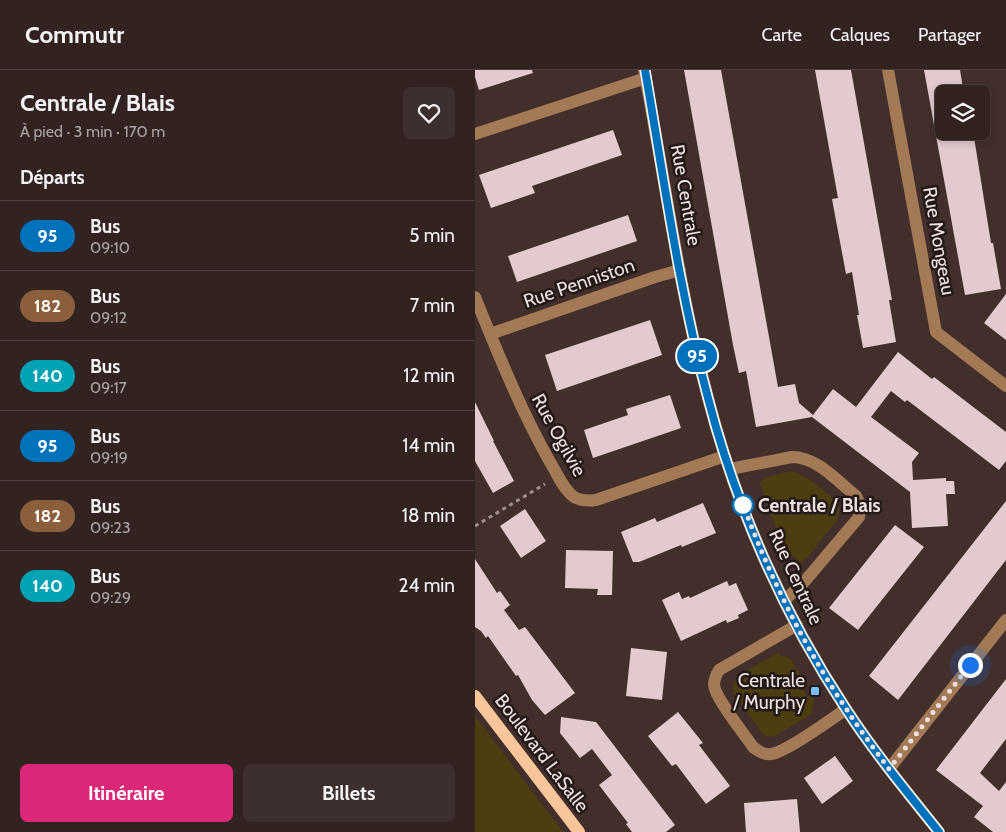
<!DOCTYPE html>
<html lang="fr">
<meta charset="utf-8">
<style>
body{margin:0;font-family:Cabin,sans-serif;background:#3d2f2d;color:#f1f3f6;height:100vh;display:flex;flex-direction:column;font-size:19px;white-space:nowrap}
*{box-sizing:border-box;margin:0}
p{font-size:16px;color:#a8a4a5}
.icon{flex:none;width:28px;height:28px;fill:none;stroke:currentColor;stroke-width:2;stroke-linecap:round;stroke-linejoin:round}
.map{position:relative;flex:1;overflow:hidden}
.details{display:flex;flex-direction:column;background:#322320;width:475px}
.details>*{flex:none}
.badge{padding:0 10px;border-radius:16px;font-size:18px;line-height:32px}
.controls{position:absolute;left:460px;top:15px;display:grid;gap:10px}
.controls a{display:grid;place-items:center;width:55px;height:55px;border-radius:8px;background:#322320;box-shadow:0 2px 8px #0003,0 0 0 1px #4d403e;font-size:25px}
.you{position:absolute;width:25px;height:25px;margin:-12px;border:4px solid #fff;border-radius:50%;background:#1a73e8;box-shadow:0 0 0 8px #1a73e833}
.map>.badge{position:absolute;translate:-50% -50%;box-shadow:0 0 0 2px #fff}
h2{padding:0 20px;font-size:19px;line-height:45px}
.round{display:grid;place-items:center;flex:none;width:52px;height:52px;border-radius:8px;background:#3d2f2d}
.summary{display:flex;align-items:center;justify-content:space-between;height:85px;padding:0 20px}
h1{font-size:24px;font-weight:700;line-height:38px}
.action{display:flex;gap:10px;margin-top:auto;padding:10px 20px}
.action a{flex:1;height:58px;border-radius:8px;background:#db2777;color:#fff;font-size:20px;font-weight:700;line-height:58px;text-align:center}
.action a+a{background:#3d2f2d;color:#f1f3f6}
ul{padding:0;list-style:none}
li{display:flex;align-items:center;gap:15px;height:70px;padding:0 20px;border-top:1px solid #4d403e}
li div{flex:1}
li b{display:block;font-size:19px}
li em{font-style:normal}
li .badge{min-width:55px;font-weight:700;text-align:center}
header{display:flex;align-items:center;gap:30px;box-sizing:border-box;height:70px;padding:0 25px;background:#322320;border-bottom:1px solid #4d403e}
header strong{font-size:24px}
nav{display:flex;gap:28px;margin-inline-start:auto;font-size:18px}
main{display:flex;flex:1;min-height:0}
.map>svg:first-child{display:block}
.green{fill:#4d3e11}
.building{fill:#e2cacf}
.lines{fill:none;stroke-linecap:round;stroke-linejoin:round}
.path{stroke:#9e8f8c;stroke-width:3;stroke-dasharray:4 4;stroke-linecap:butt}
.minor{stroke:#a37956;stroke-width:12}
.major{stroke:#f9c69b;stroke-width:12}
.line-casing{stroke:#fff;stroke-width:11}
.line{stroke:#0072bc;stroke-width:8}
.walk{stroke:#ede0de;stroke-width:5;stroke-dasharray:0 9}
.stop-dot{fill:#fff;stroke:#0072bc;stroke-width:2.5}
.poi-dot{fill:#7abff8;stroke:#221a18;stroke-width:2}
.labels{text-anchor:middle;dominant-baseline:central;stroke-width:5;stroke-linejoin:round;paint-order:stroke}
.street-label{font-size:19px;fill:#ede0de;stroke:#221a18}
.stop-label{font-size:19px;font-weight:bold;fill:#ede0de;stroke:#221a18;text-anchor:start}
.poi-label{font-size:19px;fill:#ede0de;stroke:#221a18;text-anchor:end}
</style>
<header>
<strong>Commutr</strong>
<nav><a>Carte</a><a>Calques</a><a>Partager</a></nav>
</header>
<main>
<section class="details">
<div class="summary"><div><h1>Centrale / Blais</h1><p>À pied · 3 min · 170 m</p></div><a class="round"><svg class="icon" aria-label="heart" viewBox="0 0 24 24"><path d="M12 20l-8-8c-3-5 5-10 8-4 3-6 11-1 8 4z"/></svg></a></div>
<h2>Départs</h2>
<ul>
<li><span class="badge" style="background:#0072bc;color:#fff">95</span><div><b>Bus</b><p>09:10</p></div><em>5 min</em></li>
<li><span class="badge" style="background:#8b5e3c;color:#fff">182</span><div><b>Bus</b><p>09:12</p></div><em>7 min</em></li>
<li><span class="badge" style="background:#00a3b4;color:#fff">140</span><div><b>Bus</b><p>09:17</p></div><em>12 min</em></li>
<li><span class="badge" style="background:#0072bc;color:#fff">95</span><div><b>Bus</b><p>09:19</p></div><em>14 min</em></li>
<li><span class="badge" style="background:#8b5e3c;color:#fff">182</span><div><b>Bus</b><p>09:23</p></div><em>18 min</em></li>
<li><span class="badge" style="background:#00a3b4;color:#fff">140</span><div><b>Bus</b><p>09:29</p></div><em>24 min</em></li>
</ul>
<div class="action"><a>Itinéraire</a><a>Billets</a></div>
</section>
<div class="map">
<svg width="531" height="762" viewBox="0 0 531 762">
<rect width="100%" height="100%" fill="#422f2b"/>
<path class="green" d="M 316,401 C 327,402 360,427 364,437 L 362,450 L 333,487 L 326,492 L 322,492 L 322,488 L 312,483 L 293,438 L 298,436 L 295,427 L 289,429 L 287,416 L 284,414 L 291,407 Z
M 304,582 L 305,586 L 313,587 L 316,590 L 331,614 L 327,617 L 332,627 L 337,624 C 340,630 340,635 336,641 L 337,644 L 298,667 L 291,666 L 288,664 L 259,625 L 258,615 L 263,606 Z
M 0,646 L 88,762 L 0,762 Z"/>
<path class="building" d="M 0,0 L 57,0 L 58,3 L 4,20 L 0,7 Z
M 209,0 L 246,0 L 303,317 L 320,314 L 324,333 L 338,345 L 358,319 L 381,337 L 423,282 L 457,309 L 459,307 L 531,362 L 531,391 L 524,400 L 432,330 L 430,332 L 416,321 L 396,347 L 444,383 L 437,392 L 438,410 L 471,408 L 471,411 L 479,411 L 480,424 L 471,424 L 473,456 L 437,458 L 435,422 L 337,347 L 281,357 L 271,301 L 264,303 L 258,275 Z
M 340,0 L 376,0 L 417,230 L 414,230 L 421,272 L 388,278 L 382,245 L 384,245 L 377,202 L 371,204 L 357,129 L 363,128 Z
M 449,0 L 485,0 L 489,24 L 469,24 L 469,66 L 498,61 L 516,173 L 518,173 L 526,219 L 490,225 Z
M 138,60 L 147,85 L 57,116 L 60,123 L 16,138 L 4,105 Z
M 153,145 L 162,171 L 42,212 L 33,186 Z
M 531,224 L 531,270 L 509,253 Z
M 175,250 L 187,285 L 82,321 L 70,285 Z
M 195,325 L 206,358 L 118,388 L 109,360 L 153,345 L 151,339 Z
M 0,332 L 19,371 L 18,371 L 39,411 L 18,423 L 0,391 Z
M 531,431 L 531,490 L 423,630 L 394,606 Z
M 228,433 L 241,463 L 207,477 L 206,475 L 164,492 L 158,492 L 146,462 L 180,448 L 182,452 Z
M 50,439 L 71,471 L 46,488 L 25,456 Z
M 420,455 L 449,477 L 383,560 L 354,538 Z
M 91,480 L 138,481 L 137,525 L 122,525 L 123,519 L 90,518 Z
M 0,489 L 22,523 L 25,521 L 35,535 L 29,540 L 44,560 L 50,557 L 100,623 L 70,645 L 57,630 L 43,605 L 41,606 L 13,566 L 11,568 L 6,561 L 0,557 Z
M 252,511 L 254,516 L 261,513 L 273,540 L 263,545 L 264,548 L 252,553 L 251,550 L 206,571 L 187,530 L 204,522 L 207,529 L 214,526 L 215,528 Z
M 156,578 L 192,582 L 187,630 L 151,626 Z
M 531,609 L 531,669 L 505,703 L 524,721 L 531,712 L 531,762 L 518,762 L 499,747 L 508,736 L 461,700 Z
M 203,642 L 228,673 L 224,675 L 255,716 L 231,734 L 201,694 L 197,696 L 173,666 Z
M 86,647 L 121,652 L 200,755 L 191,762 L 157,762 L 151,754 L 153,753 L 124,715 L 137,705 L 117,679 L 105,688 L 85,663 Z
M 360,686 L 378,711 L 347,734 L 329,708 Z
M 322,729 L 325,762 L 271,762 L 269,733 Z"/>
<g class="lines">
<path class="path" d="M 0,456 L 70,414"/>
<path class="minor" d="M 169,0 C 190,109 204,220 233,328 C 261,437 309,545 371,639 C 399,682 432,722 464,762
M 413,0 L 461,262 L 531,316
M 0,64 L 171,8
M 0,227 C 23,283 45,339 75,392 C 82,403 88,419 99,427 C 106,431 113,431 121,430 L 250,386
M 15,264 L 180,207 L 205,200
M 255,399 L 317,387 C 342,387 362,411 381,426 C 385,433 386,439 384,447 L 330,511 L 310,530
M 322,555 L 244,600 C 241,605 239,610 239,615 C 240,628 270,665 278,677 C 283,681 289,685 296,684 C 309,683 357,649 371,639
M 414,699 L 531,550"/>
<path class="major" d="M 0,626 L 104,762"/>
</g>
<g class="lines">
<g class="line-casing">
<path id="line" d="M 170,0 C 189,109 204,220 233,328 C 261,437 309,545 371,639 C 399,682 432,722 464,762"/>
</g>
<use href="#line" class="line"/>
<path class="walk" d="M 268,435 L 266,429 C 293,503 328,575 372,640 C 385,660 400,680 414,699 L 495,595"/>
</g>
<circle class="stop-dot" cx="268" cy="435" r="10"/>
<rect class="poi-dot" x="335" y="616" width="10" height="10" rx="2.5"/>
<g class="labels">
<g class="street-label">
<text transform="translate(211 125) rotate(80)">Rue Centrale</text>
<text transform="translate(464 171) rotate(80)">Rue Mongeau</text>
<text transform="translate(104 213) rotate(-19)">Rue Penniston</text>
<text transform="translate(84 365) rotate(61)">Rue Ogilvie</text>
<text transform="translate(321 507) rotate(65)">Rue Centrale</text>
<text transform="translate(67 683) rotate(53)">Boulevard LaSalle</text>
</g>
<g class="stop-label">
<text x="283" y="435">Centrale / Blais</text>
</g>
<g class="poi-label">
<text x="330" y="610">Centrale<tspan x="330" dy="22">/ Murphy</tspan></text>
</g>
</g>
</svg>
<div class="controls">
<a><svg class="icon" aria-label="layers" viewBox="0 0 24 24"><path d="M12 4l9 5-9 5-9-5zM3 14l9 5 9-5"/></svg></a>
</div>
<div class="you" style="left:495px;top:595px"></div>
<b class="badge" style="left:222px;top:286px;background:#0072bc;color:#fff">95</b>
</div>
</main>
